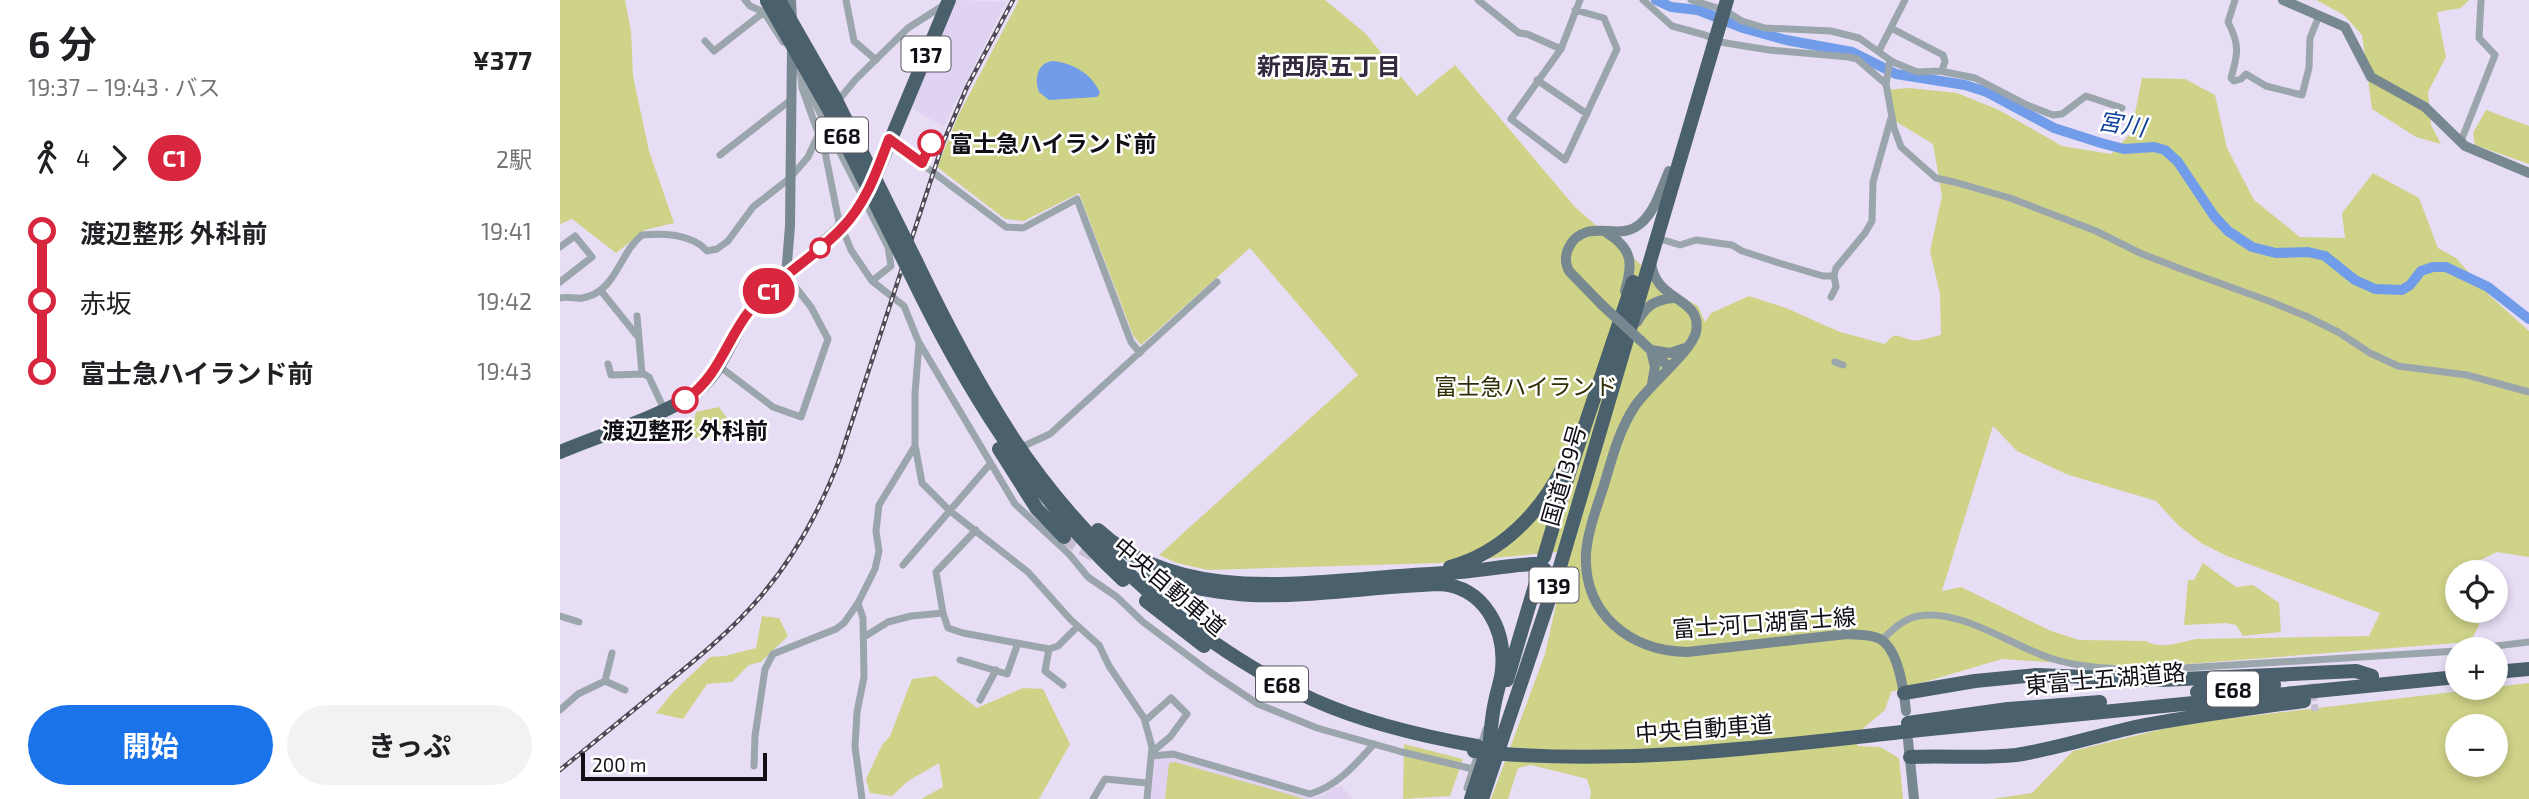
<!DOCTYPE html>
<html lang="ja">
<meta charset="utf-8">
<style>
body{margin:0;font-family:"Exo 2","Noto Sans JP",sans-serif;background:#f2f2f2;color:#202124;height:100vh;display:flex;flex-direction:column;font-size:26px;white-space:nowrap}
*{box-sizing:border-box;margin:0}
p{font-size:23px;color:#757577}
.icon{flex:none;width:38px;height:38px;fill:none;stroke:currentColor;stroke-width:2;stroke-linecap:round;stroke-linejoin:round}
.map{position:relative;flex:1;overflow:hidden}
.panel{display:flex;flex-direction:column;background:#fff;width:560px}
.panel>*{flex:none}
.badge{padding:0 14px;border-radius:23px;font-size:24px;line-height:46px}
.buttons{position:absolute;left:1885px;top:560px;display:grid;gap:14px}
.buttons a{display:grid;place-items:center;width:63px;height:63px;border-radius:50%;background:#fff;box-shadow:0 4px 10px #0003;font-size:35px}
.scale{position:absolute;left:21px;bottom:18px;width:186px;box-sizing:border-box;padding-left:7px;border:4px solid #110e16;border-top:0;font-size:19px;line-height:24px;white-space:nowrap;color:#110e16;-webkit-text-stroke:5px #fff;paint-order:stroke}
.map>.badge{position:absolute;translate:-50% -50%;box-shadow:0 0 0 4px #fff}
.legs{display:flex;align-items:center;gap:10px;height:77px;padding:0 28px;font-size:23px}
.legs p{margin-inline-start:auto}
.head{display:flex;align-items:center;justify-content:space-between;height:119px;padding:0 28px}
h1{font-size:38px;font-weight:700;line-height:52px}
.button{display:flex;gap:14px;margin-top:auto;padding:14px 28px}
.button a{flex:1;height:80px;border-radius:42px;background:#1a73e8;color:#fff;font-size:28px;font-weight:700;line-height:80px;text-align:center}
.button a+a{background:#f2f2f2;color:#202124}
ul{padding:0 28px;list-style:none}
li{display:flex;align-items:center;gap:24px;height:70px;font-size:26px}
li i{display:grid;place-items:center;width:10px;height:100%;margin:0 9px;background:currentColor}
li i::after{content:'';width:18px;height:18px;margin:-9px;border:5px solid;border-radius:50%;background:#fff}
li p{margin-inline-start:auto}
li:first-child i{background:linear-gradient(#0000 50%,currentColor 0)}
li:last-child i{background:linear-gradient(currentColor 50%,#0000 0)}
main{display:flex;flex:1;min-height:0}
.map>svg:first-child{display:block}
.built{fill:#e0d3f2}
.green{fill:#cfd388;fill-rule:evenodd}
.water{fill:#709ce9}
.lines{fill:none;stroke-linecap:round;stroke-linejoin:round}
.river{stroke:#709ce9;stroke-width:10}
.street-tunnel{stroke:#c7bed4;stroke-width:7;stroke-dasharray:7 3.5;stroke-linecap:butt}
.highway-tunnel{stroke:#c7bed4;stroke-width:14;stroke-dasharray:14 7;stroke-linecap:butt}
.street{stroke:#9ba5ac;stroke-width:7}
.secondary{stroke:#788891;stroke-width:10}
.highway{stroke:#4a606d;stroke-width:14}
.rail-casing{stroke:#4f4a57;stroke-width:4.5}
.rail{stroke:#fff;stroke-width:2;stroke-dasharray:5;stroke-linecap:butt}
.secondary-bridge{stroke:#788891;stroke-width:10}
.highway-bridge{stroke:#4a606d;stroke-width:14}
.line-1-casing{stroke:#fff;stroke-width:16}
.line-1{stroke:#d7263d;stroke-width:10}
.stop-1-dot{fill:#fff;stroke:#d7263d;stroke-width:3.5}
.labels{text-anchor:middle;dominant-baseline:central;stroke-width:5;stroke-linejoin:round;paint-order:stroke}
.shield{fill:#fff;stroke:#58565c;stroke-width:2}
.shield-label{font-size:21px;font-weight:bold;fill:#110e16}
.stop-label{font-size:23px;font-weight:bold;fill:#110e16;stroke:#fff;text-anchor:start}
.park-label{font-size:23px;fill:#2e2f04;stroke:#fff}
.street-label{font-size:23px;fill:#110e16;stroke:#fff}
.neighbourhood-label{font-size:24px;font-weight:bold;fill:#332a3d;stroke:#fff}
.water-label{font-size:24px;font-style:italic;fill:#12449c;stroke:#fff}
</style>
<main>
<section class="panel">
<div class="head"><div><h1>6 分</h1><p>19:37 – 19:43 · バス</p></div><b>¥377</b></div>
<div class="legs"><svg class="icon" aria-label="walk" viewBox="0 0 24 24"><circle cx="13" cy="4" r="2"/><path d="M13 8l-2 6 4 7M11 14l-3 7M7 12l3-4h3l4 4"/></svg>4<svg class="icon" aria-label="forward" viewBox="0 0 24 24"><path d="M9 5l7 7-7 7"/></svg><b class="badge" style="background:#d7263d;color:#fff">C1</b><p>2駅</p></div>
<ul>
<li><i style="color:#d7263d"></i><b>渡辺整形 外科前</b><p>19:41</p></li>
<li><i style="color:#d7263d"></i><span>赤坂</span><p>19:42</p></li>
<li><i style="color:#d7263d"></i><b>富士急ハイランド前</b><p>19:43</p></li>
</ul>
<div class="button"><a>開始</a><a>きっぷ</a></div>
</section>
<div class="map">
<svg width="1969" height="799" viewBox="0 0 1969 799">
<rect width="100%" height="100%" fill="#e7ddf5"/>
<path class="built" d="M 396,0 L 446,2 L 384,126 L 362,115 L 351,106 Z
M 613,757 L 752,798 L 763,795 L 773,787 L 781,786 L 793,799 L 591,799 L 595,759 Z"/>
<path class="green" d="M 0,0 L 65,0 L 71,31 L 73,76 L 89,151 L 114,223 L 85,230 L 56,253 L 12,219 L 0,224 Z
M 459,0 L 765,0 L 805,33 L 857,96 L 895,65 L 1015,207 L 1111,291 L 1138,306 L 1145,322 L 1151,313 L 1189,296 L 1226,308 L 1280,332 L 1325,344 C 1337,330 1336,337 1351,340 C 1359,342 1372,337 1381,335 L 1380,294 L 1370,251 L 1382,196 L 1373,144 L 1330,118 L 1324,90 L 1349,88 L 1397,93 L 1439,110 L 1502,146 L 1551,154 L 1571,133 L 1582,78 L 1625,79 L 1655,95 L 1667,148 L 1694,200 L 1740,237 L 1785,238 L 1782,213 L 1813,173 L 1859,198 L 1878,248 L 1896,258 L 1929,295 L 1969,331 L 1969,557 L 1937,552 L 1912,564 L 1913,572 L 1897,572 L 1897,611 L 1917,611 L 1919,625 L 1910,642 L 1575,668 L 1442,659 L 1331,692 L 1325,710 L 1300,731 L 1297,746 L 1320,747 L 1339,758 L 1343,799 L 1030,799 L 1031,792 L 1027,779 L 971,765 L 958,768 L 948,799 L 931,799 L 985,654 L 1008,551 L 879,563 L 648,570 L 617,563 L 599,555 L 798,375 L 690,248 L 581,345 L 573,335 L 519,193 L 464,221 L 445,219 L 377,167 L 399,114 ZM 1433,426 L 1457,451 L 1506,474 L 1596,501 L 1618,525 L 1641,543 L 1667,556 L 1820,613 L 1809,636 L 1636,639 C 1621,642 1600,650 1586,641 L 1519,640 L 1491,631 L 1401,587 L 1382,591 Z
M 1756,0 L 1909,0 L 1901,8 L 1877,12 L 1886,57 L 1868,92 L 1871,125 L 1881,144 L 1856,137 L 1812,109 L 1802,35 L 1784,15 Z
M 1926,110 L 1969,126 L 1969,164 L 1915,145 L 1913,133 Z
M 159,407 L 167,418 L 170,431 L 167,436 L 135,438 L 131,430 L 136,412 Z
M 1643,563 L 1676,587 L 1693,585 L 1719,603 L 1721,632 L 1683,636 L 1676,625 L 1666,623 L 1624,625 L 1628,580 L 1634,580 Z
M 202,616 L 219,618 L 228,636 L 201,662 L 189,665 L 172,682 L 147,684 L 123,719 L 96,713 L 113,692 L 150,657 L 165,656 L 196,648 Z
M 376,676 L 417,708 L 463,688 L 483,689 L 510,744 L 479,799 L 361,799 L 383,787 L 379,763 L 348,781 L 332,796 L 310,793 L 306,779 L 322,745 L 330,736 L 352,679 Z
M 1969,683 L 1969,799 L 1432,799 L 1472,793 L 1513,751 L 1623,724 ZM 1897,726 L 1936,726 L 1936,765 L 1897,765 Z
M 844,744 L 903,759 L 890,796 L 843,799 Z
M 615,762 L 745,799 L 605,799 L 609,763 Z"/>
<path class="water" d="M 493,61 C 513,63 532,74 540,93 L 537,97 L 489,100 L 479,92 C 474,79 477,63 493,61 Z"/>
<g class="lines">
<path class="river" d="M 1096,0 L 1111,7 L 1138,10 L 1183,28 L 1226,40 L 1292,52 L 1336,74 L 1405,85 L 1427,92 L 1494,128 L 1541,143 L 1564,149 L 1594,147 L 1605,150 L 1618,162 L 1654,216 L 1668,231 L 1692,247 L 1716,253 L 1748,252 L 1765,256 L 1795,280 L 1815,289 L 1842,290 L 1850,285 L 1861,271 L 1873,267 L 1886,267 L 1928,287 L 1969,319"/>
<path class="street-tunnel" d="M 1751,673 L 1755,711"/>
<path class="highway-tunnel" d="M 504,537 L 539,558"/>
<path class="street" d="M 185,0 L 190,6 L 204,12 L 223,42
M 286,0 L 294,41 L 316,60
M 918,0 L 959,33 L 967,34 L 1001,49
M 1083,0 L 1112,26 L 1145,35 L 1160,42 L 1209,50 L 1289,57 L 1297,59 L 1326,84 L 1334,128 L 1341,147 L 1376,178 L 1394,182 L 1450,198 L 1536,231 L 1582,254 L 1629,272 L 1709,301 L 1748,317 L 1778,332 L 1810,353 L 1838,366 L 1907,375 L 1969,392
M 1131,0 L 1164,10 L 1182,21 L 1205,28 L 1271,31 L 1299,38 L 1333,62 L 1357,72 L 1380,71 L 1415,78 L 1467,105 L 1493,115 L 1502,114 L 1526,96 L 1562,108
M 1675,0 L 1668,22 C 1680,45 1678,54 1671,78 L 1674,81 L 1681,79 L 1686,74 L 1706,86 L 1742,95 L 1749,68 L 1750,38 L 1759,16
M 1015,10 L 1044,18 L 1057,49 L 1005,160 L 951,119 L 1001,49 L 1020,0
M 1331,28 L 1383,55 L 1385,61 L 1382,71
M 145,41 L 154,51 L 204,12
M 1319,51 L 1345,0
M 237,68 L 328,247 L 331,266 L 312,281 L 344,306 L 359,343 L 355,394 L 355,445 L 362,483 L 390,511 L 468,572 L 510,619 L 539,645 L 549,666 L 584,718 L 592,747 L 587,799
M 241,78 L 242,88 L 265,152 L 279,222
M 977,80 L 1027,114
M 1326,84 L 1330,60
M 277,102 L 296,79 L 348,28 L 384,5
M 330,140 L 446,227 L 463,228 L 517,199 L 571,342 L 580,353
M 1901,141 L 1935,55 L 1919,38 L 1921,0
M 160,155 L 232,99
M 285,235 L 291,250 L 312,281
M 1097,238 L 1120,245 L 1136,240 L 1172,245 L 1182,251 L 1219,263 L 1263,276 L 1274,276
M 0,247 L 15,236 L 32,257 L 0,282
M 41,291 L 79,338
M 1271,297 L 1276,287 L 1274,276 L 1276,268 L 1305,233 L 1312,221 L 1313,182 L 1331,118
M 0,298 C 8,296 15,299 22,298 C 56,293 59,253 82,235 C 104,233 132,234 147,251 L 157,249 L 168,241 L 193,207 L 230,178 L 248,157 L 266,118
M 77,316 L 82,374
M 360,344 L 455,504 L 509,554 L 528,577 L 557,597 L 583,622 L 650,672 L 698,704 L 757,728 L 842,752 L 913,769
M 1275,362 L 1283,365
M 48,364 L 51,375 L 84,374 L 89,377 L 104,409
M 159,366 L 213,407 L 241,417 L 268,339 L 251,307 L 226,275
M 466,445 L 490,434 L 657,282
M 343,565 L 430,464
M 383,613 L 388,628 L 403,633 L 489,649
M 0,616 L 19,622
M 304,637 L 328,622 L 351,616 L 383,613 L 376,572 L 416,530
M 1322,640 C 1332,630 1343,619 1358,616 C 1400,608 1450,645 1490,658 C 1523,669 1558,669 1592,670 L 1897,651
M 1911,649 L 1969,642
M 400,660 L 447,674 L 458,643
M 45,681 L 52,653
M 503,685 L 485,671 L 489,649 L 498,646 L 518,626
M 420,700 L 436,670
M 0,710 L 18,694 L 45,681 L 65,690
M 585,721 L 611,698 L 627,714 L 610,737 L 592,752
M 592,756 L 613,754 L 750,794 C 777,786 795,765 814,744
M 194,766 L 195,736 L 205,669 L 213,654 L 276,629 L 284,623 L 298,603
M 907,788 L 926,729
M 302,799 L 295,747 L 297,712 L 304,677 L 303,618 L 298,603 L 315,569 L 319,551 L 316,531 L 319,505 L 355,446
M 533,799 L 545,779 L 587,783"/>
<path class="secondary" d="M 231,0 L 232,21
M 1723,0 L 1785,27 L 1811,77 L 1865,107 L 1905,146 L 1969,173
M 1047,233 C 1073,249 1073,264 1065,291
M 1091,261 C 1094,303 1143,296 1136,332 C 1132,351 1088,386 1075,406 C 1059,430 1052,458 1044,485 C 1037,507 1028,530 1026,553 C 1023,614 1070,651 1127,652 L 1287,634 C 1297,635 1311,634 1320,639 C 1339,650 1344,692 1346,711
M 226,275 L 230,226 L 232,48
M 1042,305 L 1009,271 C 1001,256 1010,237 1027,232 C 1046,227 1063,238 1080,224 C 1095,212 1102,187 1109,171
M 1077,322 C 1086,306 1094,300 1113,298
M 1080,340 L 1109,367
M 1091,350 L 1110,353 L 1125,348
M 1091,350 L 1095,367 L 1092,384
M 1348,740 L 1354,799"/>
<path class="highway" d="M 356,261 C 385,322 416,381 453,438 C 524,546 636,646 754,700 C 805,723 861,736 917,746
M 350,273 C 405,387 470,493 563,580
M 439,449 L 477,509 L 504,537
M 0,452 C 40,435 98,418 132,395 C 161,375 169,339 189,312 C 197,300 209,291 219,282 C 255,250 292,226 313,182 L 389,0
M 538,530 C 609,596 714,586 804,579 C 836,576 868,574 900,572 C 925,570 950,565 975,564 C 987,566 990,578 987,589
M 984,557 L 1009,473 L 1073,282
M 890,567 C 942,553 981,512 1004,465
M 590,578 C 623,586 656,593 691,595 C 754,597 817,586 880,584 C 924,587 946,629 942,670 C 941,681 937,691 935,702 C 932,714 931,727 930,739
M 586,601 L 644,646
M 1936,672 L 1969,669
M 947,680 L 977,579
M 1637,692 L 1714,685
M 1344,693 L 1415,681 L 1476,675 L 1601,680 L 1796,671 L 1812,676
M 1348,723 L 1448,709 L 1540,702
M 944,754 C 1083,764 1222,745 1360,730 C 1539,711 1718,696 1897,677
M 1350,757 C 1385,755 1421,759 1456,755 C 1496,749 1535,736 1575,727 C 1631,716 1687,709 1744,701
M 911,799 L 929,744
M 922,799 L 999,570 L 1167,0"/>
<g class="rail-casing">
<path id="rail" d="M 0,770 C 34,742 69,714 103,686 C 138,658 172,630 201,596 C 236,555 261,508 280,458 L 383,143 L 407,87 L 453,0"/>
</g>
<use href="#rail" class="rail"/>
<path class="secondary-bridge" d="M 1042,305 L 1080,340"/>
<path class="highway-bridge" d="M 219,0 L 275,98 L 356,261
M 207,1 L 268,108 L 350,273
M 914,751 L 944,754"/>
</g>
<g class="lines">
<g class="line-1-casing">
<path id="line-1" d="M 125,400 C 160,375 165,342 190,310 C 216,278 254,258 282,228 C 306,203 317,171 329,139 L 362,163 L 371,143"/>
</g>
<use href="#line-1" class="line-1"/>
</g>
<g class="stop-1-dot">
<circle cx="371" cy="143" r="12"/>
<circle cx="260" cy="248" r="9"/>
<circle cx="125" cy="400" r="12"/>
</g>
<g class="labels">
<g class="shield">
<rect x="341.5" y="36.5" width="49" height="35" rx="5"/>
<rect x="256" y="117.5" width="52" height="35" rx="5"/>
<rect x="969.5" y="567.5" width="49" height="35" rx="5"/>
<rect x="696" y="666.5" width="52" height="35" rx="5"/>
<rect x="1647" y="671.5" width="52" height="35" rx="5"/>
</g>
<g class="shield-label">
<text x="366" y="54">137</text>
<text x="282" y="135">E68</text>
<text x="994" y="585">139</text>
<text x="722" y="684">E68</text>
<text x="1673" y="689">E68</text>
</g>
<g class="stop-label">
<text x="390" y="143">富士急ハイランド前</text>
<text x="125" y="430" text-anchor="middle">渡辺整形 外科前</text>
</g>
<g class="park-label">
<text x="966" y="386">富士急ハイランド</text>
</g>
<g class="street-label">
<text transform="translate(1003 475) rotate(-74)">国道139号</text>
<text transform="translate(610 586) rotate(40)">中央自動車道</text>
<text transform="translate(1204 622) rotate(-4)">富士河口湖富士線</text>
<text transform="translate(1545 678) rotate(-5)">東富士五湖道路</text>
<text transform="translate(1144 728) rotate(-4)">中央自動車道</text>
</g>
<g class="neighbourhood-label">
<text x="769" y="65">新西原五丁目</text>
</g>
<g class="water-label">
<text transform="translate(1562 123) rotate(9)">宮川</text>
</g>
</g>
</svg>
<div class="buttons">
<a><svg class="icon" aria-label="locate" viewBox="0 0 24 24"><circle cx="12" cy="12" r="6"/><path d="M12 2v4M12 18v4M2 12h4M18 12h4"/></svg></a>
<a>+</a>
<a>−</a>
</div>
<div class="scale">200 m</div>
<b class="badge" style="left:209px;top:291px;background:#d7263d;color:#fff">C1</b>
</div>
</main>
